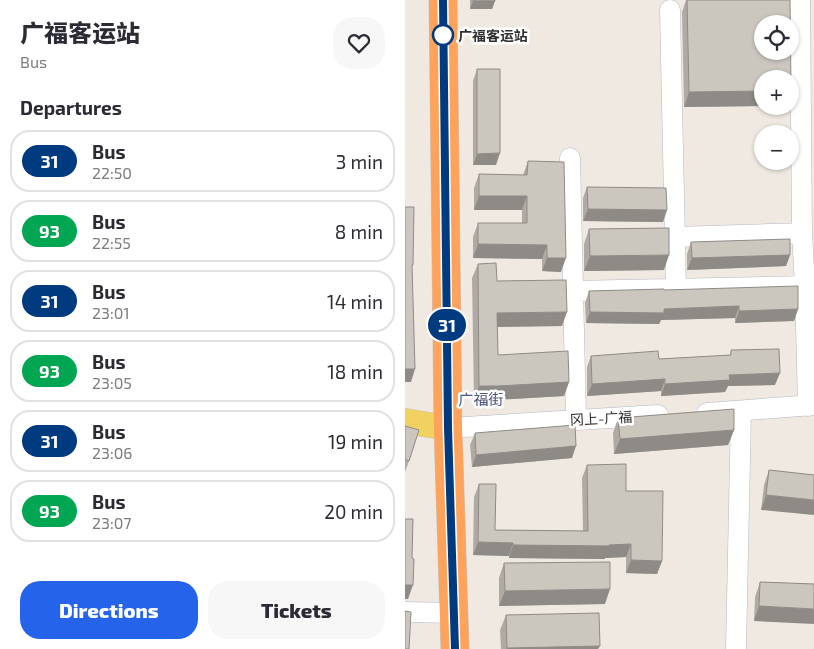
<!DOCTYPE html>
<meta charset="utf-8">
<style>
body{margin:0;font-family:"Exo 2","Noto Sans SC",sans-serif;background:#f7f7f7;color:#2b2b33;height:100vh;display:flex;flex-direction:column;font-size:19px;white-space:nowrap}
*{box-sizing:border-box;margin:0}
p{font-size:16px;color:#7c7c81}
.icon{flex:none;width:28px;height:28px;fill:none;stroke:currentColor;stroke-width:2;stroke-linecap:round;stroke-linejoin:round}
.map{position:relative;flex:1;overflow:hidden}
.sheet{display:flex;flex-direction:column;background:#fff;width:405px}
.sheet>*{flex:none}
.badge{padding:0 10px;border-radius:16px;font-size:18px;line-height:32px}
.buttons{position:absolute;left:349px;top:15px;display:grid;gap:10px}
.buttons a{display:grid;place-items:center;width:45px;height:45px;border-radius:50%;background:#fff;box-shadow:0 1px 4px #0004;font-size:25px}
.map>.badge{position:absolute;translate:-50% -50%;box-shadow:0 0 0 2px #fff}
h2{padding:0 20px;font-size:19px;line-height:45px}
.round{display:grid;place-items:center;flex:none;width:52px;height:52px;border-radius:20px;background:#f7f7f7}
.headline{display:flex;align-items:center;justify-content:space-between;height:85px;padding:0 20px}
h1{font-size:24px;font-weight:800;line-height:38px}
.button{display:flex;gap:10px;margin-top:auto;padding:10px 20px}
.button a{flex:1;height:58px;border-radius:20px;background:#2563eb;color:#fff;font-size:20px;font-weight:800;line-height:58px;text-align:center}
.button a+a{background:#f7f7f7;color:#2b2b33}
ul{padding:0;list-style:none}
li{display:flex;align-items:center;gap:15px;height:62px;margin:0 10px 8px;padding:0 10px;border:2px solid #e1e1e2;border-radius:20px}
li div{flex:1}
li b{display:block;font-size:19px}
li em{font-style:normal}
li .badge{min-width:55px;font-weight:700;text-align:center}
main{display:flex;flex:1;min-height:0}
.map>svg:first-child{display:block}
.lines{fill:none;stroke-linecap:round;stroke-linejoin:round}
.minor-casing{stroke:#b4b7c1;stroke-width:21}
.major-casing{stroke:#c9c9c9;stroke-width:26}
.highway-casing{stroke:#c9c9c9;stroke-width:29}
.minor{stroke:#fff;stroke-width:20}
.major{stroke:#f2d163;stroke-width:25}
.highway{stroke:#ffa35c;stroke-width:28}
.wall{fill:#afaba4}
.shaded-wall{fill:#8e8b86}
.building{fill:#cbc7bf;stroke:#8e8b86;fill-rule:evenodd}
.line-casing{stroke:#fff;stroke-width:11}
.line{stroke:#003b80;stroke-width:8}
.stop-dot{fill:#fff;stroke:#003b80;stroke-width:2.5}
.labels{text-anchor:middle;dominant-baseline:central;stroke-width:5;stroke-linejoin:round;paint-order:stroke}
.stop-label{font-size:14px;font-weight:bold;fill:#2e2e2e;stroke:#fff;text-anchor:start}
.street-label{font-size:14px;fill:#2e2e2e;stroke:#fff}
.neighbourhood-label{font-size:15px;fill:#4d5680;stroke:#fff}
</style>
<main>
<section class="sheet">
<div class="headline"><div><h1>广福客运站</h1><p>Bus</p></div><a class="round"><svg class="icon" aria-label="heart" viewBox="0 0 24 24"><path d="M12 20l-8-8c-3-5 5-10 8-4 3-6 11-1 8 4z"/></svg></a></div>
<h2>Departures</h2>
<ul>
<li><span class="badge" style="background:#003b80;color:#fff">31</span><div><b>Bus</b><p>22:50</p></div><em>3 min</em></li>
<li><span class="badge" style="background:#00a651;color:#fff">93</span><div><b>Bus</b><p>22:55</p></div><em>8 min</em></li>
<li><span class="badge" style="background:#003b80;color:#fff">31</span><div><b>Bus</b><p>23:01</p></div><em>14 min</em></li>
<li><span class="badge" style="background:#00a651;color:#fff">93</span><div><b>Bus</b><p>23:05</p></div><em>18 min</em></li>
<li><span class="badge" style="background:#003b80;color:#fff">31</span><div><b>Bus</b><p>23:06</p></div><em>19 min</em></li>
<li><span class="badge" style="background:#00a651;color:#fff">93</span><div><b>Bus</b><p>23:07</p></div><em>20 min</em></li>
</ul>
<div class="button"><a>Directions</a><a>Tickets</a></div>
</section>
<div class="map">
<svg width="409" height="649" viewBox="0 0 409 649">
<rect width="100%" height="100%" fill="#efe9e1"/>
<g class="lines">
<g class="minor-casing">
<path id="minor" d="M 395,0 L 397,233 L 400,286 L 403,406
M 265,10 L 271,289
M 165,158 L 171,419
M 270,237 L 397,233
M 168,291 L 400,286
M 302,413 L 409,405
M 43,428 L 253,415
M 0,612 L 50,613
M 331,649 L 336,411"/>
</g>
<g class="major-casing">
<path id="major" d="M 0,421 L 43,428"/>
</g>
<g class="highway-casing">
<path id="highway" d="M 38,0 L 43,428 L 50,649"/>
</g>
<use href="#minor" class="minor"/>
<use href="#major" class="major"/>
<use href="#highway" class="highway"/>
</g>
<path class="wall" d="M 65,0 L 90,0 L 87,9 L 65,9 Z
M 281,0 L 282,0 L 358,79 L 358,106 L 279,107 L 277,12 Z
M 72,69 L 91,165 L 68,165 L 68,81 Z
M 123,161 L 156,272 L 137,271 L 137,259 L 68,258 L 68,237 L 73,223 L 117,223 L 117,210 L 69,210 L 69,188 L 74,174 L 118,175 Z
M 182,187 L 262,210 L 258,222 L 178,221 L 178,198 Z
M 184,229 L 259,270 L 179,271 L 179,244 Z
M 286,242 L 385,255 L 381,266 L 282,270 L 282,254 Z
M 73,264 L 92,281 L 157,326 L 92,327 L 93,355 L 164,382 L 159,396 L 88,400 L 69,400 L 67,278 Z
M 259,290 L 393,309 L 389,321 L 330,323 L 330,318 L 256,320 L 254,324 L 181,323 L 180,303 L 184,291 Z
M 326,350 L 370,385 L 323,386 L 320,392 L 256,396 L 256,391 L 182,396 L 182,367 L 186,356 L 254,359 L 325,355 Z
M 213,418 L 329,430 L 323,445 L 209,454 L 208,433 Z
M 0,426 L 4,461 L 0,472 Z
M 70,433 L 167,458 L 67,467 L 65,445 Z
M 182,465 L 221,491 L 257,561 L 252,574 L 221,573 L 221,557 L 200,558 L 200,559 L 104,558 L 104,556 L 68,555 L 69,497 L 74,484 L 90,530 L 178,531 L 177,478 Z
M 364,470 L 409,475 L 356,510 L 359,485 Z
M 99,563 L 200,604 L 94,606 L 94,578 Z
M 355,582 L 409,584 L 349,621 L 350,597 Z
M 101,615 L 193,649 L 96,649 L 95,630 Z"/>
<path class="shaded-wall" d="M 68,1 L 90,1 L 87,9 L 65,9 Z
M 358,91 L 358,106 L 279,107 L 284,92 Z
M 95,153 L 91,165 L 68,165 L 72,154 Z
M 74,196 L 122,196 L 117,210 L 69,210 Z
M 183,209 L 262,210 L 258,222 L 178,221 Z
M 73,244 L 142,245 L 137,259 L 68,258 Z
M 264,255 L 259,270 L 179,271 L 185,256 Z
M 385,255 L 381,266 L 282,270 L 287,258 Z
M 142,258 L 161,258 L 156,272 L 137,271 Z
M 334,306 L 330,318 L 256,320 L 254,324 L 181,323 L 185,312 Z
M 393,309 L 389,321 L 330,323 L 334,311 Z
M 162,312 L 157,326 L 87,327 L 92,313 Z
M 0,369 L 10,369 L 6,382 L 0,382 Z
M 375,373 L 370,385 L 323,386 L 320,392 L 256,396 L 260,384 L 324,375 Z
M 260,379 L 256,391 L 182,396 L 187,384 Z
M 164,382 L 159,396 L 88,400 L 69,400 L 74,386 Z
M 329,430 L 323,445 L 209,454 L 215,439 Z
M 171,446 L 167,458 L 67,467 L 71,455 Z
M 361,495 L 409,500 L 409,515 L 356,510 Z
M 73,542 L 108,543 L 104,556 L 68,555 Z
M 226,544 L 221,557 L 200,558 L 200,559 L 104,558 L 108,545 Z
M 226,560 L 257,561 L 252,574 L 221,573 Z
M 0,585 L 8,585 L 3,599 L 0,599 Z
M 205,589 L 200,604 L 94,606 L 100,591 Z
M 354,606 L 409,609 L 409,624 L 349,621 Z
M 195,646 L 193,649 L 101,649 L 102,648 Z"/>
<path class="building" d="M 68,0 L 90,0 L 90,1 L 68,1 Z
M 282,0 L 385,0 L 386,90 L 385,90 L 385,79 L 358,79 L 358,91 L 284,92 ZM 358,24 L 385,24 L 385,51 L 358,51 Z
M 72,69 L 95,69 L 95,153 L 72,154 Z
M 123,161 L 159,162 L 161,258 L 142,258 L 142,245 L 73,244 L 73,223 L 122,223 L 122,196 L 74,196 L 74,174 L 122,175 Z
M 182,187 L 261,188 L 262,210 L 183,209 Z
M 0,207 L 9,207 L 8,265 L 7,265 L 10,369 L 0,369 Z
M 264,228 L 264,255 L 185,256 L 184,229 Z
M 385,239 L 385,255 L 287,258 L 286,242 Z
M 91,263 L 92,281 L 161,280 L 162,312 L 92,313 L 93,355 L 163,351 L 164,382 L 93,386 L 74,386 L 73,264 Z
M 393,286 L 393,309 L 334,311 L 334,306 L 259,309 L 259,313 L 185,312 L 184,291 L 259,289 L 259,290 Z
M 374,349 L 375,373 L 324,375 L 325,380 L 260,384 L 260,379 L 187,384 L 186,356 L 253,351 L 254,359 L 326,355 L 326,350 Z
M 329,409 L 329,430 L 215,439 L 213,418 Z
M 170,425 L 171,446 L 71,455 L 70,433 Z
M 0,426 L 14,430 L 4,461 L 0,459 Z
M 221,464 L 221,491 L 258,491 L 257,561 L 226,560 L 226,544 L 204,545 L 204,546 L 108,545 L 108,543 L 73,542 L 74,484 L 91,484 L 90,530 L 183,531 L 182,465 Z
M 364,470 L 409,475 L 409,500 L 361,495 Z
M 0,519 L 8,519 L 7,558 L 9,559 L 8,585 L 0,585 Z
M 205,562 L 205,589 L 100,591 L 99,563 Z
M 355,582 L 409,584 L 409,609 L 354,606 Z
M 0,611 L 6,612 L 4,649 L 0,649 Z
M 194,613 L 195,646 L 102,648 L 101,615 Z"/>
<g class="lines">
<g class="line-casing">
<path id="line" d="M 38,0 L 43,428 L 50,649"/>
</g>
<use href="#line" class="line"/>
</g>
<circle class="stop-dot" cx="38" cy="35" r="10"/>
<g class="labels">
<g class="stop-label">
<text x="53" y="35">广福客运站</text>
</g>
<g class="street-label">
<text transform="translate(196 418) rotate(-3)">冈上-广福</text>
</g>
<g class="neighbourhood-label">
<text x="76" y="399">广福街</text>
</g>
</g>
</svg>
<div class="buttons">
<a><svg class="icon" aria-label="locate" viewBox="0 0 24 24"><circle cx="12" cy="12" r="6"/><path d="M12 2v4M12 18v4M2 12h4M18 12h4"/></svg></a>
<a>+</a>
<a>−</a>
</div>
<b class="badge" style="left:42px;top:325px;background:#003b80;color:#fff">31</b>
</div>
</main>
